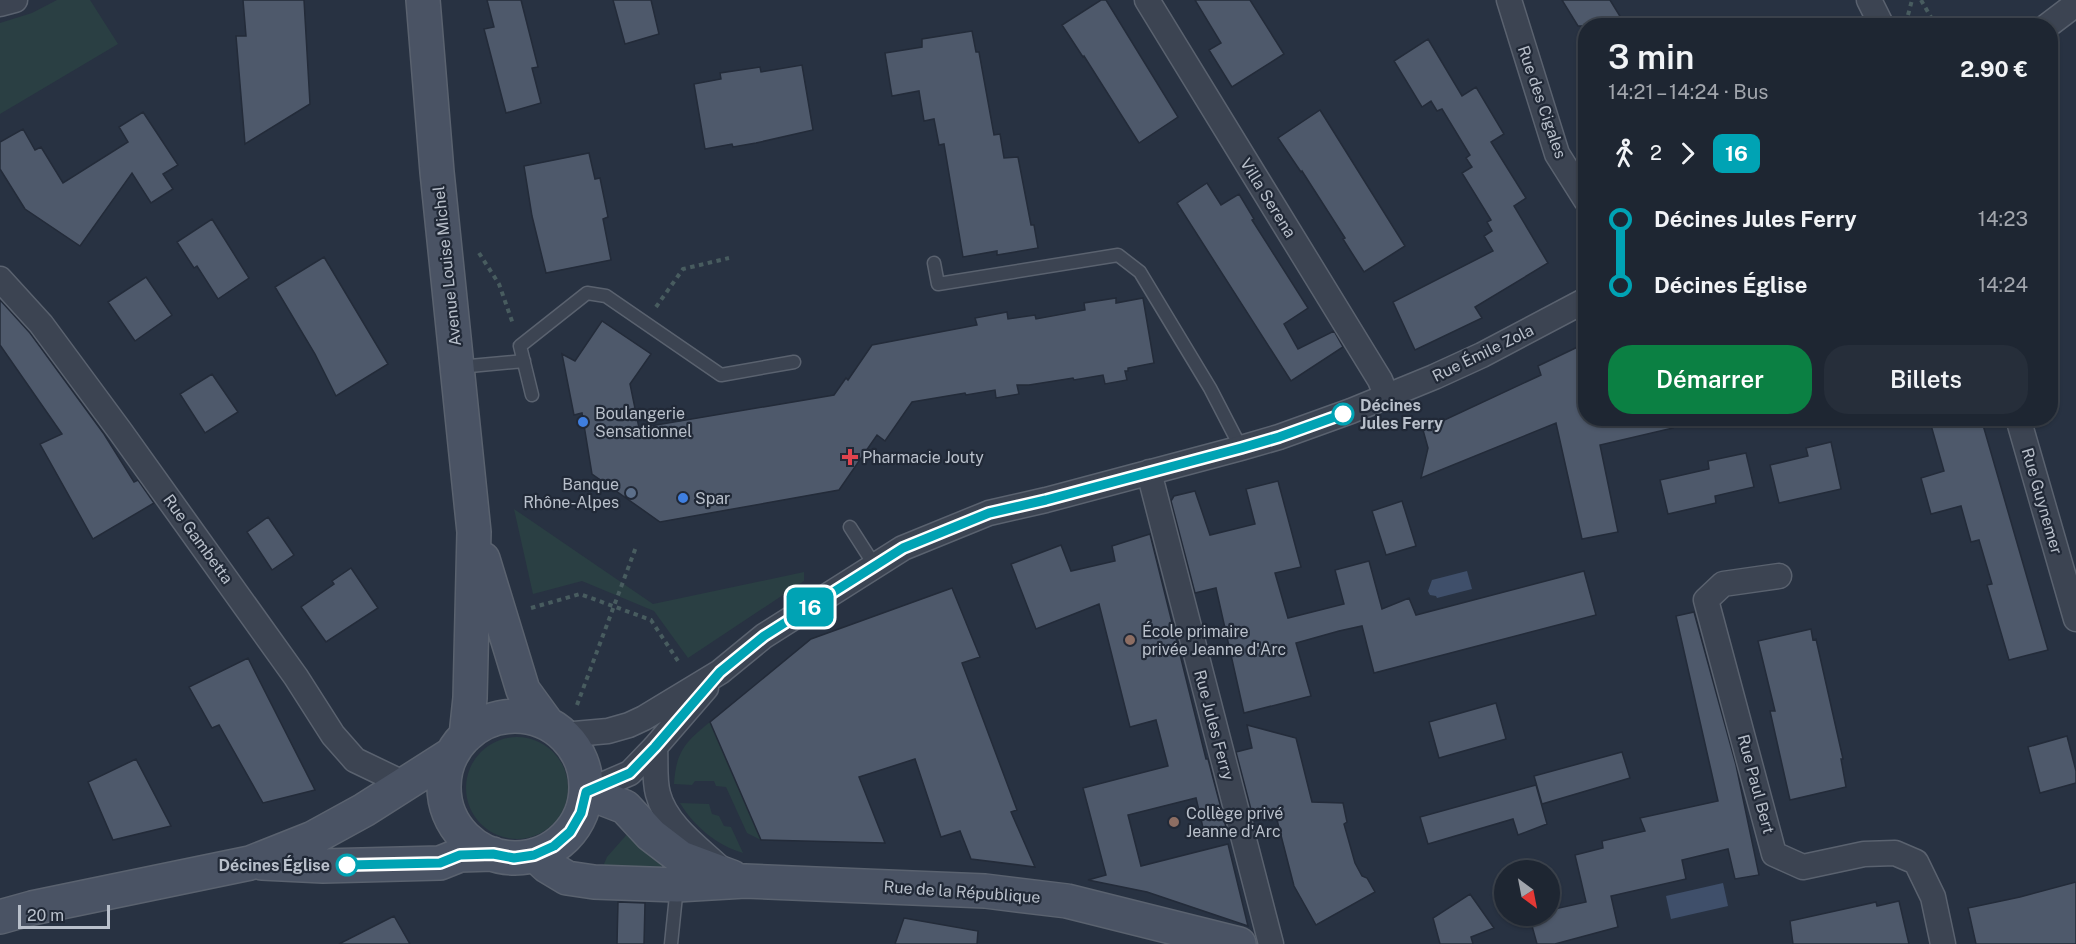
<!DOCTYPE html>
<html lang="fr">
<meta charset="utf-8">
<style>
body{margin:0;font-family:"Public Sans",sans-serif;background:#262e3a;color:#f1f3f6;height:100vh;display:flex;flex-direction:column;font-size:22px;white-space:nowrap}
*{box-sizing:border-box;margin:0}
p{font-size:20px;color:#a1a5ac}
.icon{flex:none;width:33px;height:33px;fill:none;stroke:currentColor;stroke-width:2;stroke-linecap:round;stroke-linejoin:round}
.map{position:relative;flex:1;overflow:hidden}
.side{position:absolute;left:1578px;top:18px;width:480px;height:408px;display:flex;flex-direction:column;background:#1e2632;border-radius:24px;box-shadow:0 2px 4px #0004,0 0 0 2px #3c434d}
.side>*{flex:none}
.badge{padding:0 12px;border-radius:9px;font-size:21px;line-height:39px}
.needle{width:39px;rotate:148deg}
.tools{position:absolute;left:1494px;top:860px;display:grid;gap:12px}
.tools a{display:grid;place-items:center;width:66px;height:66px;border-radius:50%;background:#1e2632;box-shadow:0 2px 4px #0004,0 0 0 2px #3c434d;font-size:30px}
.scale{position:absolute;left:18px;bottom:15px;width:92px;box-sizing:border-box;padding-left:6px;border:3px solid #b9c0cb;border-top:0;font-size:16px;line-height:21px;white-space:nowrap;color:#b9c0cb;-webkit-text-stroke:4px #212937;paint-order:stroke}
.map>.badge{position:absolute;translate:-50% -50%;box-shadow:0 0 0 3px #fff}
.legs{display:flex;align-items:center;gap:9px;height:66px;padding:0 30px;font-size:20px}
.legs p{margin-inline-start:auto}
.overview{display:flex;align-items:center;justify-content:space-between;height:102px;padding:0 30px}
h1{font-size:33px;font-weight:600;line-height:45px}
.primary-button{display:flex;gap:12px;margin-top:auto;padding:12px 30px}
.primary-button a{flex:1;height:69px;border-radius:24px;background:#0b8043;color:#fff;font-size:24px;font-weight:600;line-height:69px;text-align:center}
.primary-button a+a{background:#262e3a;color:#f1f3f6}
ul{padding:0 30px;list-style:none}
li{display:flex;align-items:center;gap:21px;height:66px;font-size:22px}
li i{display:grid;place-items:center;width:9px;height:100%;margin:0 8px;background:currentColor}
li i::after{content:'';width:15px;height:15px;margin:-8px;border:4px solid;border-radius:50%;background:#1e2632}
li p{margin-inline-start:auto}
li:first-child i{background:linear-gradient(#0000 50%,currentColor 0)}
li:last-child i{background:linear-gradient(currentColor 50%,#0000 0)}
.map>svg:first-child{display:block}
.green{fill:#2a3f43}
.water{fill:#3f4f6a}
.building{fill:#4e596b;stroke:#232b39;stroke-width:1.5}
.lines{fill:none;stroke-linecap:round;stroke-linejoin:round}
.lane-casing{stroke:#5a626f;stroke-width:15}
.street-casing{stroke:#5a626f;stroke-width:27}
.secondary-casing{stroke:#5a626f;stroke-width:36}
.path{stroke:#485c5f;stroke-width:4;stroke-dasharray:4.5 4.5;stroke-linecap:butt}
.lane{stroke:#3c4452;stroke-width:12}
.street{stroke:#3c4452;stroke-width:24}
.secondary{stroke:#4a5364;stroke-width:33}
.line-1-casing{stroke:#fff;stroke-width:14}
.line-1{stroke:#00a3b4;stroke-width:9}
.stop-1-dot{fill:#fff;stroke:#00a3b4;stroke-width:3}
.shop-dot{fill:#3f7fe0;stroke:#212937;stroke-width:2}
.health-dot{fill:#e0444e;stroke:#212937;stroke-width:2}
.service-dot{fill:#5c6f8a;stroke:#212937;stroke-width:2}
.education-dot{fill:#8d6e63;stroke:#212937;stroke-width:2}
.labels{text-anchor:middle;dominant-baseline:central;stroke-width:4.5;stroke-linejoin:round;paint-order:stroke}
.street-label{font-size:16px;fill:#b9c0cb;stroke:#212937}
.stop-label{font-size:16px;font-weight:bold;fill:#b9c0cb;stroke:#212937;text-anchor:start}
.poi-label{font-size:16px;fill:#b9c0cb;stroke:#212937;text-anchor:start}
</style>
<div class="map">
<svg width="2076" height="944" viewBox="0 0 2076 944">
<rect width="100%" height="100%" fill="#283242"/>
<path class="green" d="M 57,0 L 90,0 L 118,44 L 0,114 L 0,23 L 32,13 Z
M 514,509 L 653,604 L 804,572 L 804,581 L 688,658 L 654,611 L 582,581 L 533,594 Z
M 710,722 L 761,840 L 747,833 L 726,787 L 716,786 L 714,781 L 695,781 L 692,785 L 674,784 C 676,752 685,742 710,722 Z
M466 788a51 51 0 1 1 102 0a51 51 0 1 1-102 0Z
M 680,803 L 709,804 L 712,814 L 719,816 L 724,826 L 731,827 L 743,853 C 716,845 694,826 680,803 Z
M 629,832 L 661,863 L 661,869 L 600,873 L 607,857 Z"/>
<path class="water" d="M 1467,571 L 1472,589 L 1437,598 L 1436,596 L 1430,595 L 1428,591 L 1432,580 Z
M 1723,883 L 1728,906 L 1671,919 L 1666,896 Z"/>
<path class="building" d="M 243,0 L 304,0 L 310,104 L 245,144 L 236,36 L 246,36 Z
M 487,0 L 521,0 L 538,67 L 532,68 L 541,103 L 506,113 L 484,29 L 494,27 Z
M 613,0 L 651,0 L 659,34 L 625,44 Z
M 1101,0 L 1106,0 L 1178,117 L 1139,143 L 1084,56 L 1083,57 L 1062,25 Z
M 1195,0 L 1250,0 L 1284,54 L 1232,87 L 1209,50 L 1221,43 Z
M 1562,0 L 1610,0 L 1626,26 L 1578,26 Z
M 972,31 L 976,52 L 979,52 L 994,135 L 1000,134 L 1004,158 L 1018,157 L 1031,225 L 1034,225 L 1038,248 L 997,255 L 997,251 L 963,257 L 944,144 L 939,145 L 934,119 L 924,121 L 919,91 L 892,96 L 885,53 L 922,47 L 922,39 Z
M 1428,39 L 1462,96 L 1476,87 L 1504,134 L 1491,142 L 1526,198 L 1514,206 L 1548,263 L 1475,307 L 1482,318 L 1415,350 L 1393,302 L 1493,251 L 1484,236 L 1492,231 L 1487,222 L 1491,220 L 1462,173 L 1472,167 L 1466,158 L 1470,155 L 1442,109 L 1437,111 L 1431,101 L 1422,107 L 1394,61 Z
M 802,65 L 813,130 L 756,143 L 733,147 L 732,144 L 705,149 L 694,84 L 721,79 L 720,73 L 760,67 L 761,72 Z
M 1320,110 L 1405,246 L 1364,272 L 1343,239 L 1345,238 L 1302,171 L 1301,172 L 1278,138 Z
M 143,112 L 178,165 L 163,174 L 173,189 L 151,203 L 132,173 L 80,246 L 25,209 L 0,169 L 0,142 L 23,129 L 35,150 L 41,147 L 63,183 L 128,142 L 119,127 Z
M 589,153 L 595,179 L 600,178 L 608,217 L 603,219 L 611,260 L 546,273 L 532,216 L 524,166 Z
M 1207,183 L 1221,205 L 1239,194 L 1254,219 L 1252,220 L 1308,308 L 1284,324 L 1298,349 L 1334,331 L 1343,347 L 1291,381 L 1177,203 Z
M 212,219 L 249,278 L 218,299 L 197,266 L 194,268 L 177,242 Z
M 324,257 L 388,364 L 336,396 L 315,354 L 275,287 Z
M 146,277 L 172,315 L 135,341 L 108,302 Z
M 1116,298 L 1116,303 L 1143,298 L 1154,363 L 1128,368 L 1128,371 L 1125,371 L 1127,380 L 1105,384 L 1103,375 L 1074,380 L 1073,378 L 1029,385 L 1017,385 L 1019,394 L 996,398 L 995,390 L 966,395 L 965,393 L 912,402 L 885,441 L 877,435 L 839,490 L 660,522 L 592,474 L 582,413 L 574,415 L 562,354 L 575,361 L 602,321 L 651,354 L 630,384 L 639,428 L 834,395 L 846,378 L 848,380 L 872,345 L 977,325 L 975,318 L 1007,312 L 1008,319 L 1035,315 L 1036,319 L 1085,310 L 1084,303 Z
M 0,300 L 30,333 L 104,434 L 134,482 L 138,480 L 154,503 L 93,539 L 40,444 L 62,434 L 0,345 Z
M 1586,343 L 1586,418 L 1672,418 L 1673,428 L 1600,445 L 1618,532 L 1582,539 L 1556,423 L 1421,478 L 1428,448 L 1423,430 L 1541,375 L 1538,366 Z
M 212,374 L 238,412 L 205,433 L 180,394 Z
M 1929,418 L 1981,418 L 2048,650 L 2009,660 L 1987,585 L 1992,584 L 1979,540 L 1971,542 L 1961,506 L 1931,514 L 1921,478 L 1944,471 Z
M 1831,442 L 1841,489 L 1779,503 L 1770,465 L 1808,456 L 1806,448 Z
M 1746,453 L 1754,487 L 1715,496 L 1716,503 L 1668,514 L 1660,480 L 1709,469 L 1708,461 Z
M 1278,481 L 1301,567 L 1275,573 L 1288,618 L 1344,604 L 1335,570 L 1369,561 L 1382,609 L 1409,598 L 1416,615 L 1584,571 L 1596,615 L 1374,673 L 1362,626 L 1339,631 L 1296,643 L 1311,696 L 1244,713 L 1216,588 L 1195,593 L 1171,501 L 1174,496 L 1195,491 L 1210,535 L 1255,524 L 1246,489 Z
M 1402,501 L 1416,546 L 1386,555 L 1372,511 Z
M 268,517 L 294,555 L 272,570 L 247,532 Z
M 1150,534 L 1206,759 L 1208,759 L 1226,827 L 1204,832 L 1196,798 L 1128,815 L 1141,866 L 1228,844 L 1248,926 L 1147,892 L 1088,880 L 1106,875 L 1083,788 L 1168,766 L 1156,720 L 1130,727 L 1099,604 L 1036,629 L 1011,564 L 1061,545 L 1071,571 L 1115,561 L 1112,546 Z
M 351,568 L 378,608 L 326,642 L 301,607 L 334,584 L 332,581 Z
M 952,588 L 980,657 L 962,663 L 1017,810 L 1011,812 L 1035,867 L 971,859 L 960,831 L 941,837 L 915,759 L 859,777 L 885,843 L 761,840 L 710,722 L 811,639 Z
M 1694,612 L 1736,765 L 1759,875 L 1735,879 L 1728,849 L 1682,860 L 1686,879 L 1611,896 L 1618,927 L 1555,944 L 1537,944 L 1529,915 L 1550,915 L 1550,910 L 1586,902 L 1575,855 L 1603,848 L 1602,841 L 1645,831 L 1640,818 L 1718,801 L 1676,616 Z
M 1811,629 L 1813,640 L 1816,639 L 1843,759 L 1841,759 L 1846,787 L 1790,800 L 1770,711 L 1775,711 L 1758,641 Z
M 248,658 L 315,790 L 263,803 L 219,725 L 212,728 L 189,687 Z
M 1496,703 L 1506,739 L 1439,758 L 1429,722 Z
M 1247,725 L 1296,738 L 1312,802 L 1343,803 L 1347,822 L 1344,824 L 1355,863 L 1362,876 L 1367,878 L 1375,892 L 1316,925 L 1294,886 L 1276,816 L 1254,821 L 1236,752 L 1252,748 Z
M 2067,736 L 2076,771 L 2076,783 L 2040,793 L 2028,747 Z
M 1622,752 L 1630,778 L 1542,804 L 1534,776 Z
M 136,759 L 171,826 L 113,840 L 88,782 Z
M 1536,785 L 1547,824 L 1518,835 L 1513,819 L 1428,844 L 1420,817 Z
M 2076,882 L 2076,944 L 1976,944 L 1968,908 L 2020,897 Z
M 1470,894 L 1494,928 L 1471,937 L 1473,944 L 1440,944 L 1433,918 Z
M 1899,901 L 1909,944 L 1793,944 L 1790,921 L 1876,902 L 1877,906 Z
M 618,902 L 645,903 L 644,944 L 617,944 Z
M 394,916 L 410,944 L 339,944 Z
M 904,918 L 978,931 L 977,944 L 895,944 Z"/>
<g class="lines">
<g class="lane-casing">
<path id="lane" d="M 934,263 L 938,284 L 1118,255 L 1140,272 L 1210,388 L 1241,448
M 459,367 L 524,361
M 532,395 L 520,346 L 587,293 L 606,296 L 721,375 L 794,362
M 850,527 L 875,566
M 671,944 L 677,886"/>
</g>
<g class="street-casing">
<path id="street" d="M 1147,0 L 1380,380 L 1387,397
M 1509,0 L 1557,154 L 1586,200
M 1869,0 L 1882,26
M 0,4 L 15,0
M 2047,26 L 2076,4
M 0,279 L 41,324 L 120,431 L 296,677 L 333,735 L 355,760 L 405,784
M 2018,418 L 2076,619
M 1149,472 L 1271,944
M 1779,576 L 1723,584 L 1706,600 L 1774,854 L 1803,867 L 1864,854 L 1895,853 L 1916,862 L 1933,897 L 1943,944
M 563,735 L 608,731 L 629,725 L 644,718 L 720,672 L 764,636 L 903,548 L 989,513 L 1046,500 L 1241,448 L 1279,437 L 1351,411 L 1434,377 L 1482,355 L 1586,300
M 655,747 C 656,762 654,780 658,794 C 666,825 699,848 721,869
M 586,792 L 630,773 L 655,747 L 706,688"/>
</g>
<g class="secondary-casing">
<path id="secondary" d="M 423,0 L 437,172 L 474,532 L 470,698 L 466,736
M 483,559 L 523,690 L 547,723
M444 787a71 71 0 1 1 142 0a71 71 0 1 1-142 0Z
M 586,792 L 625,807 L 651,835 L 681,858 L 732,877
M 535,855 L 547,866 L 567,878 L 594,882 L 677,885 L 745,881 L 985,891 L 1067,901 L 1239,944
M 262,863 L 323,866 L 440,863 L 460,855 L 493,854
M 0,917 L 32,908 L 250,863 L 313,838 L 364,810 L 452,754"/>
</g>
<path class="path" d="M 1921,0 L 1936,26
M 1908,15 L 1912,0
M 479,253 L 499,284 L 513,324
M 656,307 L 683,269 L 729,258
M 531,608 L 580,594 L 651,620 L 680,664
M 577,705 L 636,547"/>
<use href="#lane" class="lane"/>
<use href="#street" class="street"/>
<use href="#secondary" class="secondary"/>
</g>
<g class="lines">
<g class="line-1-casing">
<path id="line-1" d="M 347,865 L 440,863 L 460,855 L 493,854 L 514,858 L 534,855 L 554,846 L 570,832 L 581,813 L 586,792 L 630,773 L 655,747 L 720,672 L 764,636 L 903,548 L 989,513 L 1046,500 L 1241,448 L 1279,437 L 1343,414"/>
</g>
<use href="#line-1" class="line-1"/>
</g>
<g class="stop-1-dot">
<circle cx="1343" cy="414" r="10"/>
<circle cx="347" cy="865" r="10"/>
</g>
<g class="shop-dot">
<circle cx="583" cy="422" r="6"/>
<circle cx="683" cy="498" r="6"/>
</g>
<path class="health-dot" d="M847 448h6v6h6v6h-6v6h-6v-6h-6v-6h6z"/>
<circle class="service-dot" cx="631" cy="493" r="6"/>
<g class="education-dot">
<circle cx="1130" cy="640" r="6"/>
<circle cx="1174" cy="822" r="6"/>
</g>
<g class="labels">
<g class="street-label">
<text transform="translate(1542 102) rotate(71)">Rue des Cigales</text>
<text transform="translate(1268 198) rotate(58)">Villa Serena</text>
<text transform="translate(447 266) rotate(-96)">Avenue Louise Michel</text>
<text transform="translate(1483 353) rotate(-26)">Rue Émile Zola</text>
<text transform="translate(2042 501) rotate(74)">Rue Guynemer</text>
<text transform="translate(198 539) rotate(54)">Rue Gambetta</text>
<text transform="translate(1214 725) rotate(75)">Rue Jules Ferry</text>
<text transform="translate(1756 784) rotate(75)">Rue Paul Bert</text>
<text transform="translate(962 892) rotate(4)">Rue de la République</text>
</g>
<g class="stop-label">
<text x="1360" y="405">Décines<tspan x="1360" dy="18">Jules Ferry</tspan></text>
<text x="330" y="865" text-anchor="end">Décines Église</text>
</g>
<g class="poi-label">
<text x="595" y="413">Boulangerie<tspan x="595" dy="18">Sensationnel</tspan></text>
<text x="862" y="457">Pharmacie Jouty</text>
<text x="619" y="484" text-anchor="end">Banque<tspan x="619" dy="18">Rhône-Alpes</tspan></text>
<text x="695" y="498">Spar</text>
<text x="1142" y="631">École primaire<tspan x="1142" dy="18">privée Jeanne d'Arc</tspan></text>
<text x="1186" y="813">Collège privé<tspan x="1186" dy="18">Jeanne d'Arc</tspan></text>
</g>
</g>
</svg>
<div class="tools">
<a><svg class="needle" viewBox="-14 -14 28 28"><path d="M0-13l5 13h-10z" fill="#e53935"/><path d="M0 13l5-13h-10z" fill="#a1a5ac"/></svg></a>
</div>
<div class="scale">20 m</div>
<b class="badge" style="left:810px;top:607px;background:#00a3b4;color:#fff">16</b>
<section class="side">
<div class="overview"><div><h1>3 min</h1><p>14:21 – 14:24 · Bus</p></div><b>2.90 €</b></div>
<div class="legs"><svg class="icon" aria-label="walk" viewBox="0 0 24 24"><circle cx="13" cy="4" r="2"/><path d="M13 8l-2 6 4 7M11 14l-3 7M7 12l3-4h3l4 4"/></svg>2<svg class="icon" aria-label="forward" viewBox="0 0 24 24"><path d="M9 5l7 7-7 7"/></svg><b class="badge" style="background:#00a3b4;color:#fff">16</b></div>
<ul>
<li><i style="color:#00a3b4"></i><b>Décines Jules Ferry</b><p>14:23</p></li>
<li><i style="color:#00a3b4"></i><b>Décines Église</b><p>14:24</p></li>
</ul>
<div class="primary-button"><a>Démarrer</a><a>Billets</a></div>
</section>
</div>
